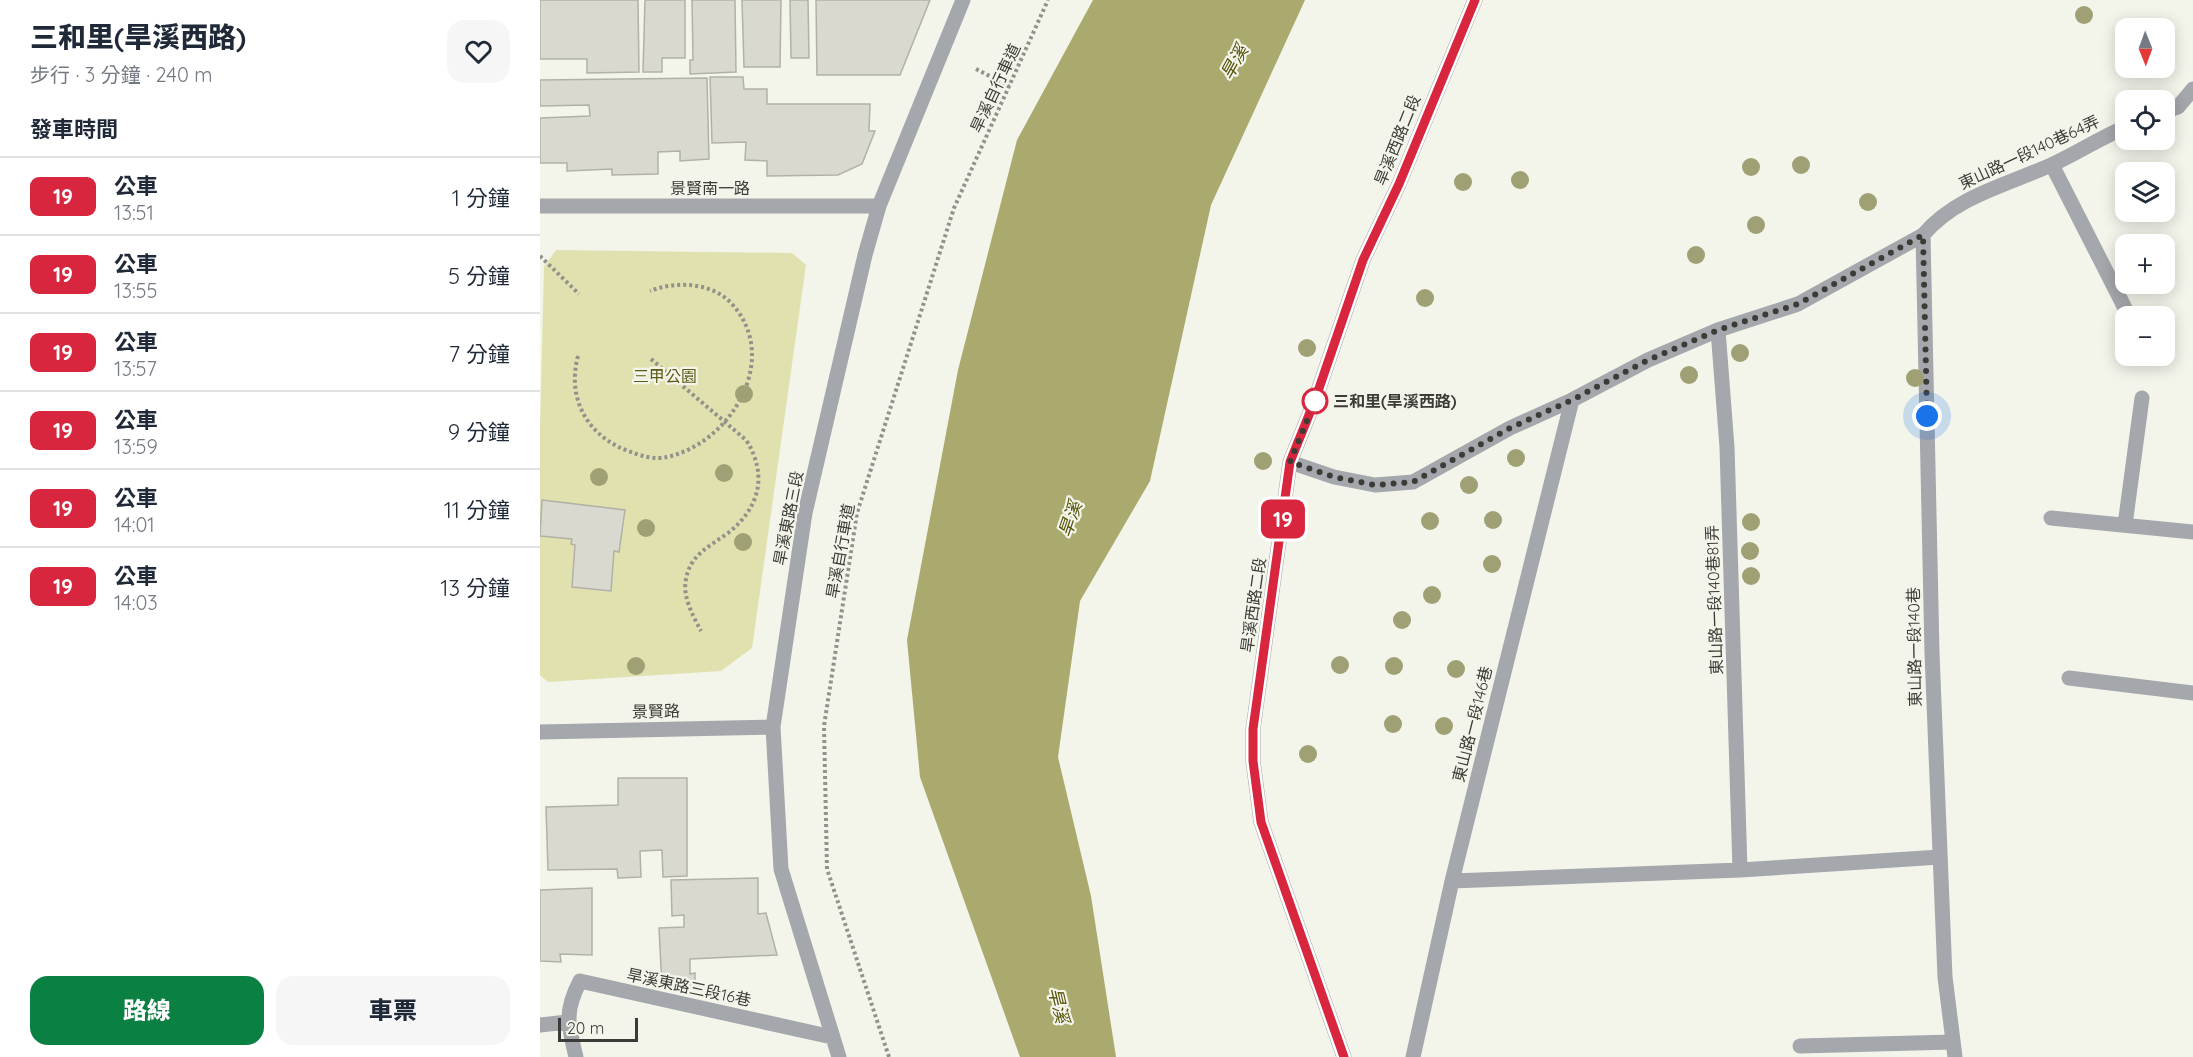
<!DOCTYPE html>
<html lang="zh-TW">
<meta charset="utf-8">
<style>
body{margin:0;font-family:Quicksand,"Noto Sans TC",sans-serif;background:#f6f6f7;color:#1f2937;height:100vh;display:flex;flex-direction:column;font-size:22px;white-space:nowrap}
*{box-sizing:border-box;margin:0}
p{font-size:20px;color:#747a83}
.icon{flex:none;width:33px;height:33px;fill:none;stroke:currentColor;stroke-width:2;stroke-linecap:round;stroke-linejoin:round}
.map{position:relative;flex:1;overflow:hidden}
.details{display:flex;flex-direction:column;background:#fff;width:540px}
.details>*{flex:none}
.badge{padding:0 12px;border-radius:9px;font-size:21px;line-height:39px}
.needle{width:39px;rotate:179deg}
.buttons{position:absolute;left:1575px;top:18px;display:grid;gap:12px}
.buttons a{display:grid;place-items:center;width:60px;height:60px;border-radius:12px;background:#fff;box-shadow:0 3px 15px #0003;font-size:30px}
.scale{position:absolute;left:18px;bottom:15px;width:80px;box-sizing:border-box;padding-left:6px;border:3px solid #3b3b37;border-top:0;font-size:16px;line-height:21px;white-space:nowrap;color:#3b3b37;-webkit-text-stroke:4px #f3f4ea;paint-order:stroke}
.you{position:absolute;width:30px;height:30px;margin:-15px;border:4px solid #fff;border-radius:50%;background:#1a73e8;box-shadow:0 0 0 9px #1a73e833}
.map>.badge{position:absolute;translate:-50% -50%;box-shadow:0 0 0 3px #fff}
h2{padding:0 30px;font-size:22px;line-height:54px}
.round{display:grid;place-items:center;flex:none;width:63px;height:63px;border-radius:18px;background:#f6f6f7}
.head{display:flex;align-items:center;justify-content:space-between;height:102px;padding:0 30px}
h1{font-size:28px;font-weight:800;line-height:45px}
.primary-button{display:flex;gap:12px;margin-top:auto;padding:12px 30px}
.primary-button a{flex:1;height:69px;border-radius:18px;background:#0b8043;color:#fff;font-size:24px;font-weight:800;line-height:69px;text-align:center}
.primary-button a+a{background:#f6f6f7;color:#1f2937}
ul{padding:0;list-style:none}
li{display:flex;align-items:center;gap:18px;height:78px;padding:0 30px;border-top:2px solid #e0e1e3}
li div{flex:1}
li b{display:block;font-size:22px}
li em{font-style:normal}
li .badge{min-width:66px;font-weight:700;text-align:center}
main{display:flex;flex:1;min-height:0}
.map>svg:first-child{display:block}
.green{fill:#e1e1b0}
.water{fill:#aaaa6e}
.building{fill:#d9d9d0;stroke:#b1b1a8;stroke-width:1.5}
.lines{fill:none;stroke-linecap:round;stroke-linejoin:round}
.path{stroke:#92928b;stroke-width:4;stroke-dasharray:3 3;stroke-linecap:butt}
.minor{stroke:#a4a7ab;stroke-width:15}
.tree{fill:#a0a075}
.line-casing{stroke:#fff;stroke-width:14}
.line{stroke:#d7263d;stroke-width:9}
.walk{stroke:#3b3b37;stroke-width:6;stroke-dasharray:0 10.8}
.stop-dot{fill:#fff;stroke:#d7263d;stroke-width:3}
.labels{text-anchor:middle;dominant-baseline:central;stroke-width:4.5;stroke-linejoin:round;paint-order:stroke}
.street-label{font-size:16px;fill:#3b3b37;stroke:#f3f4ea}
.park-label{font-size:16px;fill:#5d5b16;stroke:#f3f4ea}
.stop-label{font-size:16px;font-weight:bold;fill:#3b3b37;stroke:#f3f4ea;text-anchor:start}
.water-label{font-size:18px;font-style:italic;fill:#545208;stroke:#f3f4ea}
</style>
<main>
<section class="details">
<div class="head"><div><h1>三和里(旱溪西路)</h1><p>步行 · 3 分鐘 · 240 m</p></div><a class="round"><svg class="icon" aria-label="heart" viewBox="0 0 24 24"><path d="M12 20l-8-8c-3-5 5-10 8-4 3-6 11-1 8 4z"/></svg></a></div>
<h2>發車時間</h2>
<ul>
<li><span class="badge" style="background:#d7263d;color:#fff">19</span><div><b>公車</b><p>13:51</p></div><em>1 分鐘</em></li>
<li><span class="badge" style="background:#d7263d;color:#fff">19</span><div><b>公車</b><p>13:55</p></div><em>5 分鐘</em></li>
<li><span class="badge" style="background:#d7263d;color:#fff">19</span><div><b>公車</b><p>13:57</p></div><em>7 分鐘</em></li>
<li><span class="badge" style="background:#d7263d;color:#fff">19</span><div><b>公車</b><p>13:59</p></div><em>9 分鐘</em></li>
<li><span class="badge" style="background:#d7263d;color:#fff">19</span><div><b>公車</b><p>14:01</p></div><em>11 分鐘</em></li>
<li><span class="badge" style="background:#d7263d;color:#fff">19</span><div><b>公車</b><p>14:03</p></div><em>13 分鐘</em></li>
</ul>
<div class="primary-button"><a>路線</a><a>車票</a></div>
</section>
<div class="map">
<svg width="1653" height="1057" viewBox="0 0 1653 1057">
<rect width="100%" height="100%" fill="#f3f4ea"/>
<path class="green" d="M 16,250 L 252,253 L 266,265 L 212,648 L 181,671 L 8,682 L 0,675 L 0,427 L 4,267 Z"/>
<path class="water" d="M 553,0 L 765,0 L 671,205 L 610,481 L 540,601 L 518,757 L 551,896 L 576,1057 L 480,1057 L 380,777 L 367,640 L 418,370 L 477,140 Z"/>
<path class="building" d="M 0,0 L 98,0 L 99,72 L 47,73 L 47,59 L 0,59 Z
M 105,0 L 145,0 L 145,58 L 122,58 L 122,72 L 103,72 Z
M 152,0 L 195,0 L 196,72 L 150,74 L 150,60 L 153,60 Z
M 202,0 L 241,0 L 240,67 L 204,67 Z
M 250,0 L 268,0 L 269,58 L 251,58 Z
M 276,0 L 390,0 L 360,75 L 277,75 Z
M 170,77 L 203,77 L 204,89 L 227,89 L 227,104 L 330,104 L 329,131 L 335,131 L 322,164 L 298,175 L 227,176 L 227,161 L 205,160 L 206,142 L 172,143 Z
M 167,78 L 169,159 L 140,161 L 140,151 L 118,152 L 118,174 L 72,175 L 72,169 L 27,171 L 27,163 L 0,163 L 0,118 L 50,116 L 49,105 L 0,106 L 0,80 Z
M 2,500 L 85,510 L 79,552 L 74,551 L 71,591 L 32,587 L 35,545 L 31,544 L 32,539 L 0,536 Z
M 78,778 L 147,778 L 147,876 L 123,877 L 122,850 L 100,851 L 101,877 L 78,878 L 77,869 L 8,870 L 6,807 L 78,805 Z
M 218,878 L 218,914 L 226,913 L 237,955 L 150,959 L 150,974 L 155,973 L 155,995 L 122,987 L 119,928 L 144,927 L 144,915 L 132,916 L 131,880 Z
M 52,888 L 52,955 L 20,954 L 21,962 L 0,961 L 0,890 Z"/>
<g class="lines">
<path class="path" d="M 436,69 L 469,86
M 0,256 L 39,294
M 38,356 C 26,400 49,438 91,452 C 101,456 116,460 127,457 C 192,443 242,357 191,303 C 171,282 135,281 110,291
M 111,359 L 206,440 C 228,474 220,508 188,533 C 170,546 150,555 146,579 C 142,596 153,616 161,631
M 349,1057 L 287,869 L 284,726 L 317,513 L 414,208 L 508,0"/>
<path class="minor" d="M 1624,112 L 1638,107 L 1653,89
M 1512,165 L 1589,316
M 0,206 L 339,206
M 1383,235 L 1392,653 L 1405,977 L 1415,1057
M 1178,330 L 1187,447 L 1200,870
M 750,462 L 794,477 L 835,485 L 873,482 L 970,428 L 1032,400 L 1108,360 L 1178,330 L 1258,304 L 1383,235 C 1416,196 1467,185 1511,165 C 1537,153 1560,138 1586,127
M 1511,518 L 1653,532
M 1585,525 L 1602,398
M 1529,678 L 1653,693
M 0,732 L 233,727
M 912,881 L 1200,870 L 1400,857
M 0,1025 L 27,1022
M 1260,1046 L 1413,1042
M 36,1057 C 28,1024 24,1012 40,981 L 292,1037
M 299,1057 L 241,869 L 233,727 L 265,513 L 325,255 L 339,206 L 423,0
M 804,1057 L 721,822 L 713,761 L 713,729 L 750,462 L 775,400 L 823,260 L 859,184 L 935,0
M 873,1057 L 912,881 L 1032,400"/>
</g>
<g class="tree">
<circle cx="1544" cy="15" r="9"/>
<circle cx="1261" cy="165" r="9"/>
<circle cx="1211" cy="167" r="9"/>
<circle cx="980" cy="180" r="9"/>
<circle cx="923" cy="182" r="9"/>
<circle cx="1328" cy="202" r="9"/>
<circle cx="1216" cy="225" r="9"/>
<circle cx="1156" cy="255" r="9"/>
<circle cx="885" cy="298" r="9"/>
<circle cx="767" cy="348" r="9"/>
<circle cx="1200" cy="353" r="9"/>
<circle cx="1149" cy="375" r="9"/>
<circle cx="1375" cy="378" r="9"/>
<circle cx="204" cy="394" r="9"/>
<circle cx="976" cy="458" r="9"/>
<circle cx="723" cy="461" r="9"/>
<circle cx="184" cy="473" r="9"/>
<circle cx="59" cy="477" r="9"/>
<circle cx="929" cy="485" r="9"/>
<circle cx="953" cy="520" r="9"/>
<circle cx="890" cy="521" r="9"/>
<circle cx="1211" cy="522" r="9"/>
<circle cx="106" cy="528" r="9"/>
<circle cx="203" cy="542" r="9"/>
<circle cx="1210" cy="551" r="9"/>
<circle cx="952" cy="564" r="9"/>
<circle cx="1211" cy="576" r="9"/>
<circle cx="892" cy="595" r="9"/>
<circle cx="862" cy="620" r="9"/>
<circle cx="800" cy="665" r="9"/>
<circle cx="96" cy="666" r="9"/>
<circle cx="854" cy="666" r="9"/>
<circle cx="916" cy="669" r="9"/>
<circle cx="853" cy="724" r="9"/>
<circle cx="904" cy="726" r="9"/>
<circle cx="768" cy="754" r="9"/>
</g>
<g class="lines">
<g class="line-casing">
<path id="line" d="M 804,1057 L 721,822 L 713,761 L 713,729 L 750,462 L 775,400 L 823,260 L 859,184 L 935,0"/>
</g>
<use href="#line" class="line"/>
<path class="walk" d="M 775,401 L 750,462 L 794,477 L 835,485 L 873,482 L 970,428 L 1032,400 L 1108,360 L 1178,330 L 1258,304 L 1383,235 L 1387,416"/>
</g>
<circle class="stop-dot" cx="775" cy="401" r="12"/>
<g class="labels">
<g class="street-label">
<text transform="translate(455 88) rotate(-65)">旱溪自行車道</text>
<text transform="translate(857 140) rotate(-68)">旱溪西路二段</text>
<text transform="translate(1489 152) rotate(-25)">東山路一段140巷64弄</text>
<text x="170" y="188">景賢南一路</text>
<text transform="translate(248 518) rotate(-79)">旱溪東路三段</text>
<text transform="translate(300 551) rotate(-80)">旱溪自行車道</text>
<text transform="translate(1174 600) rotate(-92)">東山路一段140巷81弄</text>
<text transform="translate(713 605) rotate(-82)">旱溪西路二段</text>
<text transform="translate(1374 647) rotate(-91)">東山路一段140巷</text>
<text transform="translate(116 711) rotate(-1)">景賢路</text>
<text transform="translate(932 724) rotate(-76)">東山路一段146巷</text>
<text transform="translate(149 987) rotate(12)">旱溪東路三段16巷</text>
</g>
<g class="park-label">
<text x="125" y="376">三甲公園</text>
</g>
<g class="stop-label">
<text x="793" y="401">三和里(旱溪西路)</text>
</g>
<g class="water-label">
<text transform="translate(694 62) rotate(-61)">旱溪</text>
<text transform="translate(530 519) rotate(-71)">旱溪</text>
<text transform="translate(519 1005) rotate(77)">旱溪</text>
</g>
</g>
</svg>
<div class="buttons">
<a><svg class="needle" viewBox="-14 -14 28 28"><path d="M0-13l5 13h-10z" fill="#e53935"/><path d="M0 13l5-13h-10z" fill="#747a83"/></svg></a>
<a><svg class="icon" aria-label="locate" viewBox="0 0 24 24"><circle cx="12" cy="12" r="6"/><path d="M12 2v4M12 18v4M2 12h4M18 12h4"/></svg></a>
<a><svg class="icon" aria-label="layers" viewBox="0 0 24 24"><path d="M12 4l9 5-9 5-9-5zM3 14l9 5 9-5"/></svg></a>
<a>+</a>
<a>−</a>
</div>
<div class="scale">20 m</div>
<div class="you" style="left:1387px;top:416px"></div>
<b class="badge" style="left:743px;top:519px;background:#d7263d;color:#fff">19</b>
</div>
</main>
